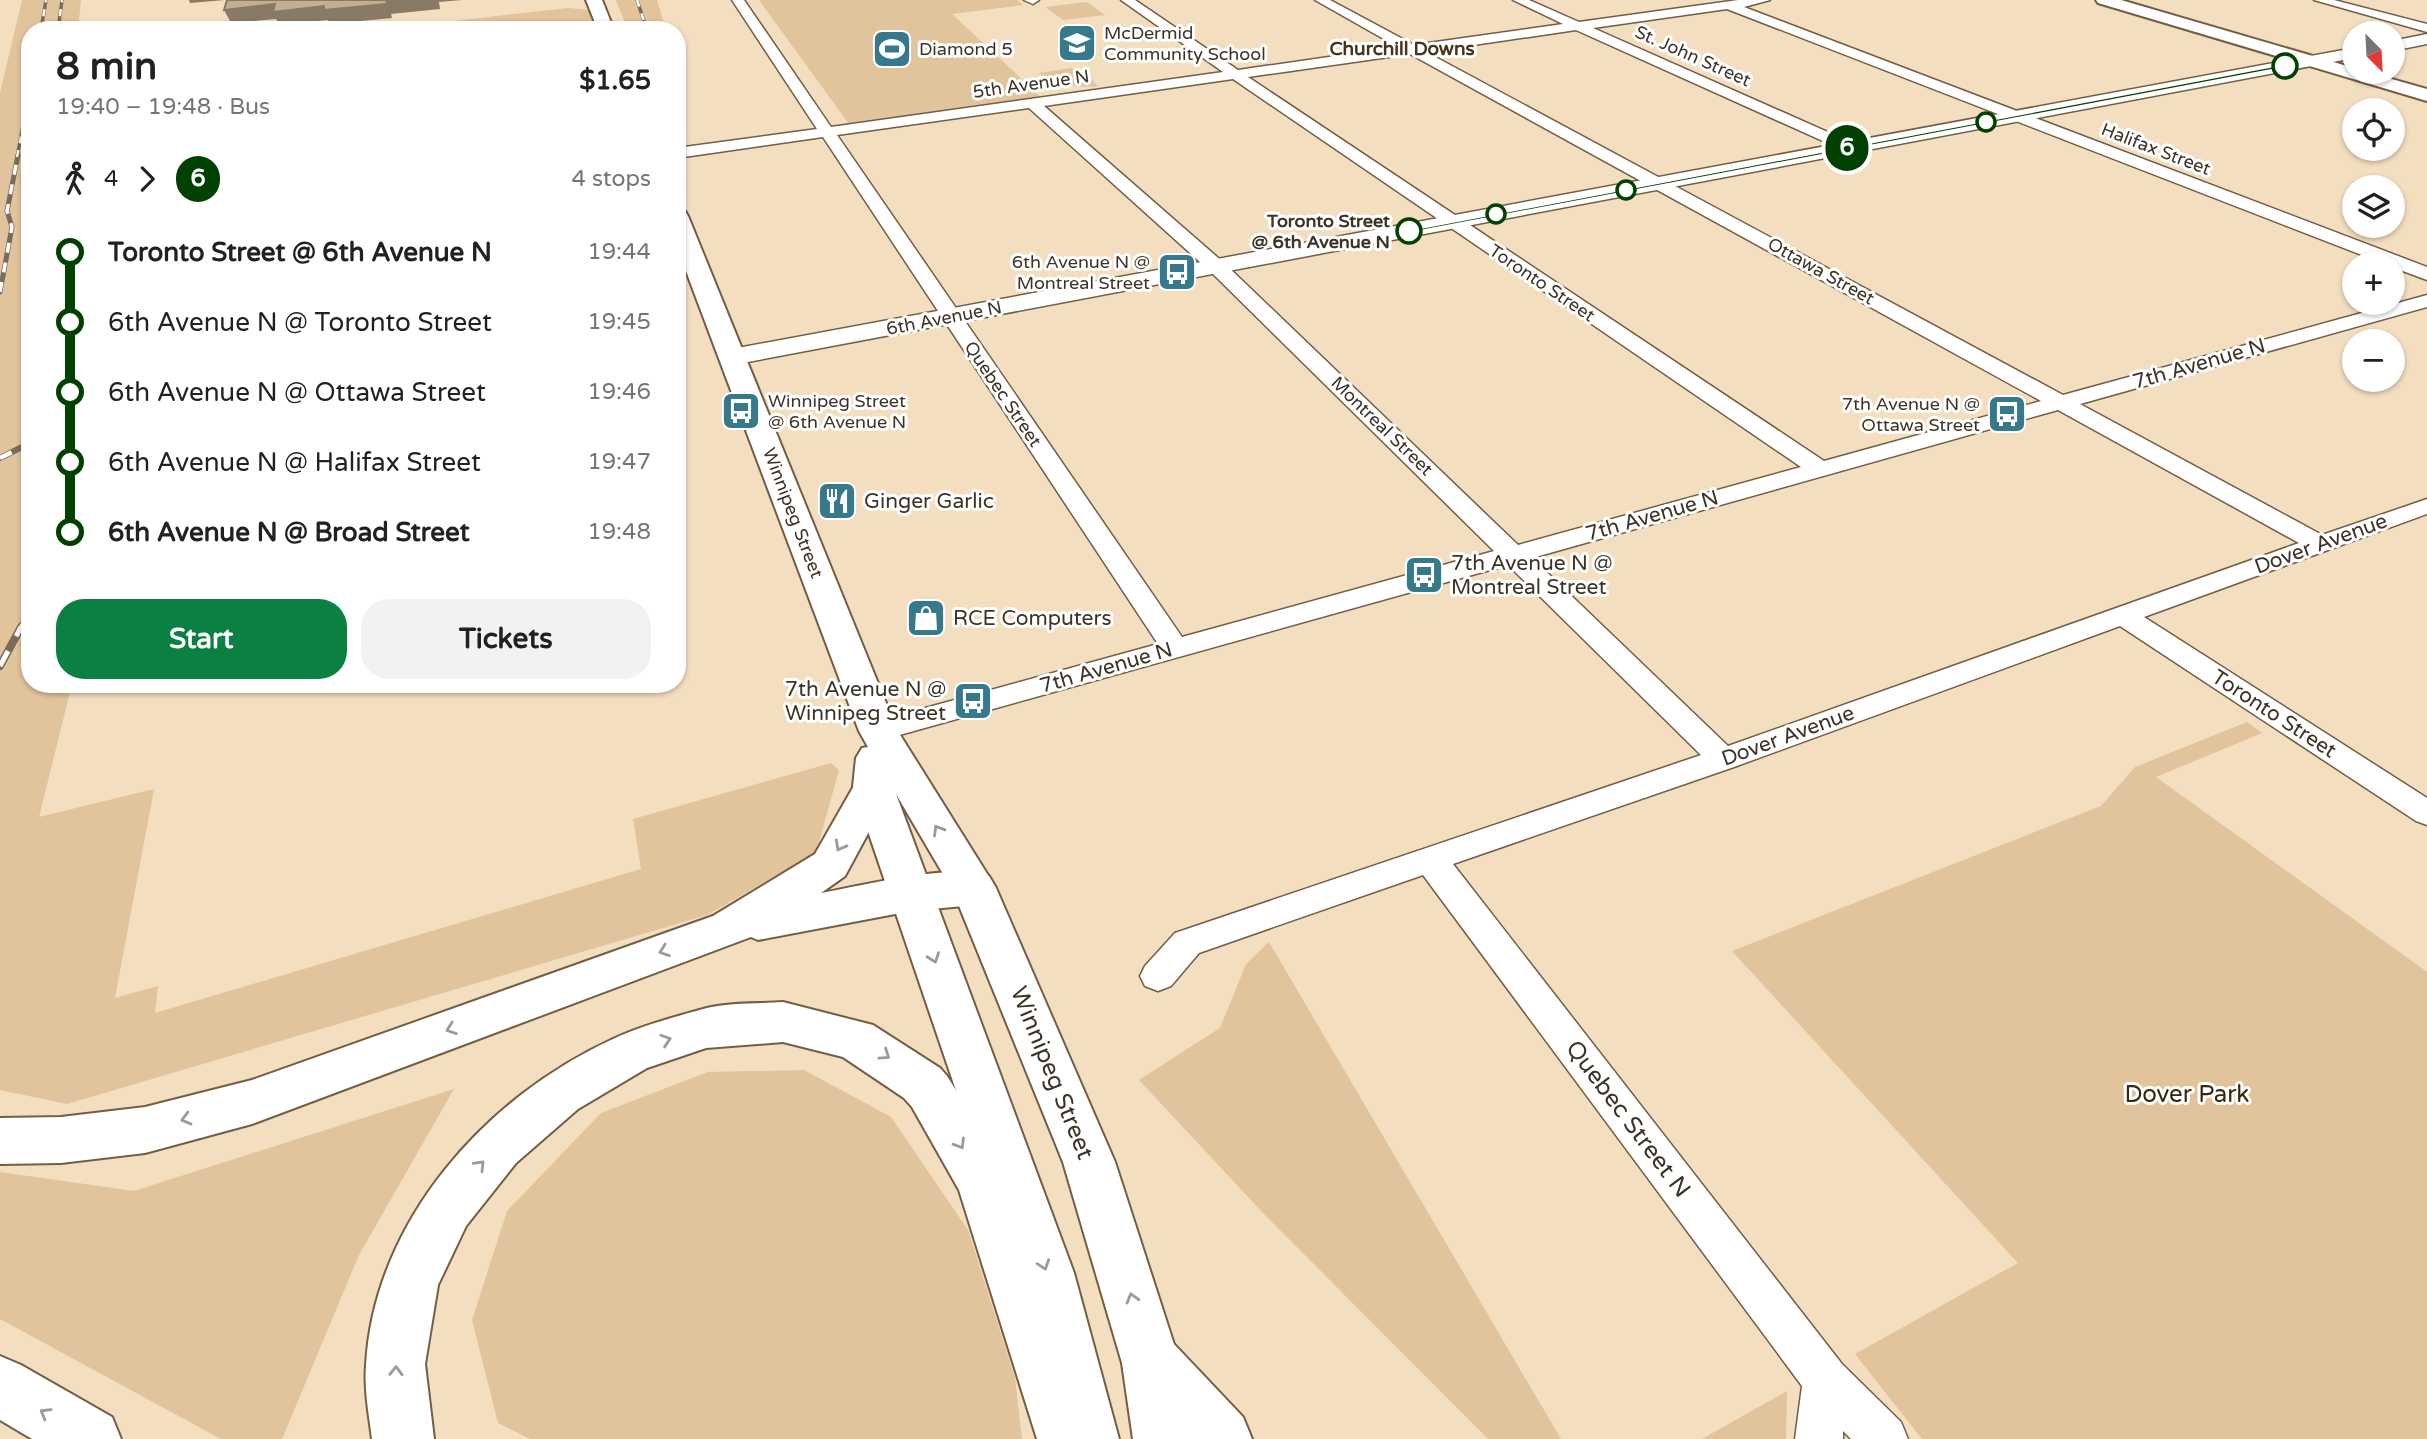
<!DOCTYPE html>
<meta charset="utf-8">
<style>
body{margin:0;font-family:"Varela Round",sans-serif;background:#f2f2f2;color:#202124;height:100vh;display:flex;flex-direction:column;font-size:26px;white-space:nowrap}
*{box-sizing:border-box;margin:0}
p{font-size:23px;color:#757577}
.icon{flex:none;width:38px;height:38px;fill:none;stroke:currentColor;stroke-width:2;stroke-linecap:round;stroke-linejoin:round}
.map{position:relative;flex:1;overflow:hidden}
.panel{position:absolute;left:21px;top:21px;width:665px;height:672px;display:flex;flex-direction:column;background:#fff;border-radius:28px;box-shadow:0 2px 5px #0004}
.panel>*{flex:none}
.badge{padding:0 14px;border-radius:23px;font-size:24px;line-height:46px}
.needle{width:46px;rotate:156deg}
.fabs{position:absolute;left:2342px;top:21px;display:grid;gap:14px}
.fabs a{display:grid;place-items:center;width:63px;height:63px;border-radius:50%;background:#fff;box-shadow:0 2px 5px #0004;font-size:35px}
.map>.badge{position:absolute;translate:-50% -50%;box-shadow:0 0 0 4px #fff}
.legs{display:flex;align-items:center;gap:10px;height:77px;padding:0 35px;font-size:23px}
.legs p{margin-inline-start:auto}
.head{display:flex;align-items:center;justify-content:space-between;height:119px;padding:0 35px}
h1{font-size:38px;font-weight:800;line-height:52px}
.action{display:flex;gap:14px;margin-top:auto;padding:14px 35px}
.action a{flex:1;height:80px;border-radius:28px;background:#0b8043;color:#fff;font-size:28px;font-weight:800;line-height:80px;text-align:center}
.action a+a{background:#f2f2f2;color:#202124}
ul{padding:0 35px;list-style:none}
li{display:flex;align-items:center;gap:24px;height:70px;font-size:26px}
li i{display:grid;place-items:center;width:10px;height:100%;margin:0 9px;background:currentColor}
li i::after{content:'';width:18px;height:18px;margin:-9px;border:5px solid;border-radius:50%;background:#fff}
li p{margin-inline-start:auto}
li:first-child i{background:linear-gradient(#0000 50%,currentColor 0)}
li:last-child i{background:linear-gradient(currentColor 50%,#0000 0)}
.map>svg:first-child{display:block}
.green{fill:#e1c39c}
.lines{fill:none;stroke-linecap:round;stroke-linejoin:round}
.minor-casing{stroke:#725e44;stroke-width:3}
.tertiary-casing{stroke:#725e44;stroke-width:3}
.secondary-casing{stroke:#725e44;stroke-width:4}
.motorway-casing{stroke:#725e44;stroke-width:4}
.minor{fill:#fff;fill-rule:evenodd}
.tertiary{fill:#fff;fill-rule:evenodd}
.secondary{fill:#fff;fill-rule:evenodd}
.motorway{fill:#fff;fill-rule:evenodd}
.rail-far3-casing{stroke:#7a6c5a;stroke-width:3.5}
.rail-far2-casing{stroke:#7a6c5a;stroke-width:5}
.rail-far1-casing{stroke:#7a6c5a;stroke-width:6}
.rail-casing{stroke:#7a6c5a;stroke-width:8}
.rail-far3{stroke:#fff;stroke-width:2.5;stroke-dasharray:7;stroke-linecap:butt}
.rail-far2{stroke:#fff;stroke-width:3.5;stroke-dasharray:10;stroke-linecap:butt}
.rail-far1{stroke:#fff;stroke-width:4.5;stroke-dasharray:13;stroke-linecap:butt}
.rail{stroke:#fff;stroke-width:5;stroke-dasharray:17;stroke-linecap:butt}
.shaded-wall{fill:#897a66}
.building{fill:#c4ae92;stroke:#897a66;stroke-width:2}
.oneway{stroke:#9e9993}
.line-1{fill:#004000;stroke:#fff;stroke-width:2}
.stop-1-dot{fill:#fff;stroke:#004000;stroke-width:3.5}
.labels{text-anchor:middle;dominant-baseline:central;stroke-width:6;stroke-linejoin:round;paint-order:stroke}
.far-poi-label{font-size:18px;fill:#3c3327;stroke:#fff;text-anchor:start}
.far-street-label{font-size:18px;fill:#3c3327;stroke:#fff}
.far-stop-label{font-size:18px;font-weight:bold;fill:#3c3327;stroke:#fff;text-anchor:end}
.far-neighbourhood-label{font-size:19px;font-weight:bold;fill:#46341b;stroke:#fff}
.street-label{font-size:21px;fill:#3c3327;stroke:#fff}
.poi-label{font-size:21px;fill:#3c3327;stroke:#fff;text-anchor:start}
.near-street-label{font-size:24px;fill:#3c3327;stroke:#fff}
.near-park-label{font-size:24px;fill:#39270b;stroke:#fff}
</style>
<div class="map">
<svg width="2427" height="1439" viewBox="0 0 2427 1439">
<rect width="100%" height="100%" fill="#f4dec0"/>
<path class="green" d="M 22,0 L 81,0 L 78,30 L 30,30 L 30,684 L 72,684 L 39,817 L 154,789 L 115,998 L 158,986 L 155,1013 L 641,869 L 633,819 L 831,763 L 839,770 L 816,853 L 707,915 L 67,1104 L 0,1090 L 0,93 Z
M 616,0 L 657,0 L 666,30 L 628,30 Z
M 759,0 L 1017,0 L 1023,5 L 952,14 L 1041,97 L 849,124 Z
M 1087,2 L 1105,15 L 1063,20 L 1045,7 Z
M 568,8 L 590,10 L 596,30 L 375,30 Z
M 1071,68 L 1089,77 L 1098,86 C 1080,88 1053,85 1039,73 Z
M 2247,722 L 2262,733 L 2156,777 L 2427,972 L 2427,1439 L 1922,1439 L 1855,1354 L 2018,1263 L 1732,951 L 2101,806 L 2135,767 Z
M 1269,942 L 1561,1439 L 1488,1439 L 1264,1214 L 1139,1080 L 1220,1028 L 1246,964 Z
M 804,1070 L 891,1117 L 968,1230 L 1015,1378 L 1022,1439 L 530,1439 L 498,1423 L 472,1320 L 507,1211 L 601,1113 L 708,1072 Z
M 454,1089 L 359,1255 L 282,1439 L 221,1439 L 0,1319 L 0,1172 L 134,1191 Z
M 1787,1391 L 1786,1439 L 1702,1439 Z"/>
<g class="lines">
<g class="minor-casing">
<path id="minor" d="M 732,0 L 744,0 L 831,127 L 1223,72 L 1121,0 L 1135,0 L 1238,70 L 1398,47 L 1315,0 L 1330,0 L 1414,45 L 1563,24 L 1513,0 L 1529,0 L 1579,22 L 1738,0 L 1770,0 L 1744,7 L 2427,267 L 2427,280 L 2392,267 L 2392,264 L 2385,264 L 1727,9 L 1593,28 L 1857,145 L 1859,148 L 1857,151 L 1845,151 L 1576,30 L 1426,52 L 2063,395 L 2427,295 L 2427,307 L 2080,404 L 2322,535 L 2427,499 L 2427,514 L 2144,617 L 2427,798 L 2427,825 L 2416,821 L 2120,626 L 1734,767 L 1453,864 L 1842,1364 L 1901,1422 L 1908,1439 L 1851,1439 L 1843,1431 L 1843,1439 L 1795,1439 L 1802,1386 L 1423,875 L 1199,953 L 1171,986 L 1158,991 L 1145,986 L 1140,976 L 1145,966 L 1175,933 L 1701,755 L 1508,565 L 878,741 L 867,738 L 863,731 L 867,724 L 1158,644 L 823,137 L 677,158 L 677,148 L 817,129 ZM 1410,54 L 2041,401 L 1824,461 L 1248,77 ZM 1233,79 L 1801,467 L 1518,545 L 1224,263 L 1044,106 ZM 1029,108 L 1210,271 L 1494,551 L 1182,637 L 837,135 ZM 2058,410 L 2299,543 L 1728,746 L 1532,558 Z
M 1024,0 L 1039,0 L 1033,4 Z
M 2314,0 L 2334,0 L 2427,24 L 2427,32 Z"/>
</g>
<g class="tertiary-casing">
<path id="tertiary" d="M 2427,34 L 2427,44 L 2392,51 L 2392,41 Z
M 2354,48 L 2354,58 L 732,365 L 723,362 L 719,357 L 723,352 L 732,349 Z"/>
</g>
<g class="secondary-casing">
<path id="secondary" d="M 586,0 L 602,0 L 614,30 L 598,30 Z
M 2096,0 L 2121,0 L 2354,68 L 2354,72 L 2367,72 L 2427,89 L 2427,101 L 2098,3 Z
M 677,209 L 685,211 L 688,216 L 897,730 L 996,888 L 1115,1162 L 1180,1363 L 1195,1439 L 1133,1439 L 1122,1363 L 1063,1162 L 953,891 L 896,794 L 1074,1273 L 1119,1439 L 1057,1439 L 1018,1273 L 853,787 L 856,758 L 862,748 L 868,747 L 859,731 L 677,247 Z"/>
</g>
<g class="motorway-casing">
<path id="motorway" d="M 873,773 L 887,777 L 893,787 L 845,876 L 821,893 C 866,885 948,863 989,876 L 996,888 L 989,900 L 974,905 L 911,911 L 758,940 L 751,937 L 252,1124 L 145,1153 L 61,1163 L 0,1164 L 0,1118 L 61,1117 L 145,1107 L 252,1080 L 713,916 L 815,854 L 859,777 Z
M 783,1002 L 873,1025 L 940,1068 L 947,1076 L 993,1148 L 1012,1190 L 1099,1439 L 1037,1439 L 959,1190 L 912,1107 L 904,1098 L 843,1057 L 783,1042 L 706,1048 L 647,1068 L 578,1109 L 516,1163 L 466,1226 L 438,1285 L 425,1364 L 434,1439 L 372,1439 C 369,1415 364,1390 366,1365 C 374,1221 486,1097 613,1039 C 641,1026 674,1017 703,1009 C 728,1002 757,1004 783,1002 Z
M 1151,1334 L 1172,1342 L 1243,1417 L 1252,1439 L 1180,1439 L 1130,1384 L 1122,1363 L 1130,1342 Z
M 0,1356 L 21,1365 L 112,1417 L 121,1439 L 32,1439 L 0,1420 Z"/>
</g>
<use href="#minor" class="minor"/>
<use href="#tertiary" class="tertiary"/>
<use href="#secondary" class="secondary"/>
<use href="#motorway" class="motorway"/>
<g class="rail-far3-casing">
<path id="rail-far3" d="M 637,0 L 647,30
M 41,30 L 46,0
M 58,30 L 62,0
M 17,157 L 30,91"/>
</g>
<g class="rail-far2-casing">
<path id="rail-far2" d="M 0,292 L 12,227 L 7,211 L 18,155"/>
</g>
<g class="rail-far1-casing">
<path id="rail-far1" d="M 0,458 L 30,443
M 20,629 L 30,611"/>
</g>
<g class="rail-casing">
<path id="rail" d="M 0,666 L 21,627"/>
</g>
<use href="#rail-far3" class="rail-far3"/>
<use href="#rail-far2" class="rail-far2"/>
<use href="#rail-far1" class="rail-far1"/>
<use href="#rail" class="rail"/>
</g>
<path class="shaded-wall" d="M 189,0 L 225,0 L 190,3 Z
M 386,0 L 462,0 L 439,2 L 440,9 L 391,14 L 392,18 L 329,24 L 328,20 L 279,25 L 276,19 L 231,23 L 224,10 L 275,4 Z"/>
<path class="building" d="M 227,0 L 386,0 L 387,4 L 324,10 L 324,6 L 273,12 L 275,4 L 224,10 Z"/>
<defs><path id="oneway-chevron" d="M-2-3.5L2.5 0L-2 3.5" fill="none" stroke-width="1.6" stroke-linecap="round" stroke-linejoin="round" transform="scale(1.75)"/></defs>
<g class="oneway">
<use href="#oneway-chevron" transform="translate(938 830) rotate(-121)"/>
<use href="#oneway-chevron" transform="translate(840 846) rotate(119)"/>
<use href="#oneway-chevron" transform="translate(664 951) rotate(160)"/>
<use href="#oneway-chevron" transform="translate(934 958) rotate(70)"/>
<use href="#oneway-chevron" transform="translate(451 1029) rotate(160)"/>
<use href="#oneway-chevron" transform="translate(666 1040) rotate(-18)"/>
<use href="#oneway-chevron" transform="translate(885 1055) rotate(34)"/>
<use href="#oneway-chevron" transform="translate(186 1119) rotate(165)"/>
<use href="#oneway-chevron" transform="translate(960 1144) rotate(59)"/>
<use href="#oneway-chevron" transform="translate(480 1165) rotate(-46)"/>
<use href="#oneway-chevron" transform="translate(1044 1265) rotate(71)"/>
<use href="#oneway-chevron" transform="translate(1132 1298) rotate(-106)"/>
<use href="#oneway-chevron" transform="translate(396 1371) rotate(-89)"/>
<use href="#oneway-chevron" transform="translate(45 1413) rotate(-149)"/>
</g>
<path class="line-1" d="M 2285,64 L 2287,67 L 1409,233 L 1405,231 Z"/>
<defs>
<g id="school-square" transform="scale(2.0125)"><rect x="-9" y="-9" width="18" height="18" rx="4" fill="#36798a" stroke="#fff"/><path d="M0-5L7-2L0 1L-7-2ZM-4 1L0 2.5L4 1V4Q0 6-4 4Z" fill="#fff"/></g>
<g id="stadium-square" transform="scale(2.0125)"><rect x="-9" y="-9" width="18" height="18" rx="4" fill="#36798a" stroke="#fff"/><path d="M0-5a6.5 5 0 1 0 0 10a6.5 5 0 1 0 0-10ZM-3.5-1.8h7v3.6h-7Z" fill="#fff"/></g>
<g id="bus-square" transform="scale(2.0125)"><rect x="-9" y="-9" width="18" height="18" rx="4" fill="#36798a" stroke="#fff"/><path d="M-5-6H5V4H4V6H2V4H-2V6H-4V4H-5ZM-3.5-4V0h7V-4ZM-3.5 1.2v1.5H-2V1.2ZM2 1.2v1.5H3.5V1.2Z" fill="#fff"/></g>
<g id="restaurant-square" transform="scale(2.0125)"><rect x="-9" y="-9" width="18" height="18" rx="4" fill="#36798a" stroke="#fff"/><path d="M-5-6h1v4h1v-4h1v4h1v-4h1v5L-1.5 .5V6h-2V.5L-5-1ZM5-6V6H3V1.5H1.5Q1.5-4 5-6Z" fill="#fff"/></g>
<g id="shop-square" transform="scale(2.0125)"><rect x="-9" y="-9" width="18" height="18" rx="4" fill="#36798a" stroke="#fff"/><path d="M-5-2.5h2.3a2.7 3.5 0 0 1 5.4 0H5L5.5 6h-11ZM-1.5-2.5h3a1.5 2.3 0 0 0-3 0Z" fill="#fff"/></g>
</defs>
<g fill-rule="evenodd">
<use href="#school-square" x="1077" y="43"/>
<use href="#stadium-square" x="892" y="49"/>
<use href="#bus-square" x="1177" y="272"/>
<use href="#bus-square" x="741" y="411"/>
<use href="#bus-square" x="2007" y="414"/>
<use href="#restaurant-square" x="837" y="501"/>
<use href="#bus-square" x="1424" y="575"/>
<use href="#shop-square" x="926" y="618"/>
<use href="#bus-square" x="973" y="701"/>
</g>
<g class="stop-1-dot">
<circle cx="2285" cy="66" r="12"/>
<circle cx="1986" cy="122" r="9"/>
<circle cx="1626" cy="190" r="9"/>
<circle cx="1496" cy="214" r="9"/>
<circle cx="1409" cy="231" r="12"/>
</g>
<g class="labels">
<g class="far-poi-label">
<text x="1104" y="33">McDermid<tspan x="1104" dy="21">Community School</tspan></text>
<text x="919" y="49">Diamond 5</text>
<text x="1150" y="262" text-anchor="end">6th Avenue N @<tspan x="1150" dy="21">Montreal Street</tspan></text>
<text x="768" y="401">Winnipeg Street<tspan x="768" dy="21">@ 6th Avenue N</tspan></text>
<text x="1980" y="404" text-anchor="end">7th Avenue N @<tspan x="1980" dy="21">Ottawa Street</tspan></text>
</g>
<g class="far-street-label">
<text transform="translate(1693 56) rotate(24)">St. John Street</text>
<text transform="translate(1031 84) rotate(-8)">5th Avenue N</text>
<text transform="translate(2156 149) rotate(21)">Halifax Street</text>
<text transform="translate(1821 271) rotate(29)">Ottawa Street</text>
<text transform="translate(1542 283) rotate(34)">Toronto Street</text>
<text transform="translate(944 318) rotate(-11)">6th Avenue N</text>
<text transform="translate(1003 394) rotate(56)">Quebec Street</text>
<text transform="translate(1382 426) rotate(44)">Montreal Street</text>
<text transform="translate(793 513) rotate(69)">Winnipeg Street</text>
</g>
<g class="far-stop-label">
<text x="1390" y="221">Toronto Street<tspan x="1390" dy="21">@ 6th Avenue N</tspan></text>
</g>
<g class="far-neighbourhood-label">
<text x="1402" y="49">Churchill Downs</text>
</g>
<g class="street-label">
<text transform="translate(2199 364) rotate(-16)">7th Avenue N</text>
<text transform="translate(1652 516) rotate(-16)">7th Avenue N</text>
<text transform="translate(2321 544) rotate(-20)">Dover Avenue</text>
<text transform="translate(1106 668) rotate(-16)">7th Avenue N</text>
<text transform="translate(2274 714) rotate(33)">Toronto Street</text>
<text transform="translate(1788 736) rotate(-20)">Dover Avenue</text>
</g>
<g class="poi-label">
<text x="864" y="501">Ginger Garlic</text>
<text x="1451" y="563">7th Avenue N @<tspan x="1451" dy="24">Montreal Street</tspan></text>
<text x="953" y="618">RCE Computers</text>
<text x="946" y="689" text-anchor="end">7th Avenue N @<tspan x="946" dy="24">Winnipeg Street</tspan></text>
</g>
<g class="near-street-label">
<text transform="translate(1052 1073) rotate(68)">Winnipeg Street</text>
<text transform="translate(1628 1119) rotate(53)">Quebec Street N</text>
</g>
<g class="near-park-label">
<text x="2187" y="1094">Dover Park</text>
</g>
</g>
</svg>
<div class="fabs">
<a><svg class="needle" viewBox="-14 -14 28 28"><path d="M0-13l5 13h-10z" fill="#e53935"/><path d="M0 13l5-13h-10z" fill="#757577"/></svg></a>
<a><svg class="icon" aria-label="locate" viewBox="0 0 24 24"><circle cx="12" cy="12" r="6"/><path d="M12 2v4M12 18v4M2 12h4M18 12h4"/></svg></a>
<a><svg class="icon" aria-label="layers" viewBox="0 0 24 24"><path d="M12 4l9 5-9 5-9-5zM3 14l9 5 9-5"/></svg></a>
<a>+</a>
<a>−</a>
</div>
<b class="badge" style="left:1847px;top:148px;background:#004000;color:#fff">6</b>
<section class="panel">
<div class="head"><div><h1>8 min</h1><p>19:40 – 19:48 · Bus</p></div><b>$1.65</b></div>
<div class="legs"><svg class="icon" aria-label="walk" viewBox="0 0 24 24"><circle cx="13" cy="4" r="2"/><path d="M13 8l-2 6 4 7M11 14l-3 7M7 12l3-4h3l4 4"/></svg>4<svg class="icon" aria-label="forward" viewBox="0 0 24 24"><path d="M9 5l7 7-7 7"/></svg><b class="badge" style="background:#004000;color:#fff">6</b><p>4 stops</p></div>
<ul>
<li><i style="color:#004000"></i><b>Toronto Street @ 6th Avenue N</b><p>19:44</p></li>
<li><i style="color:#004000"></i><span>6th Avenue N @ Toronto Street</span><p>19:45</p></li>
<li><i style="color:#004000"></i><span>6th Avenue N @ Ottawa Street</span><p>19:46</p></li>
<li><i style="color:#004000"></i><span>6th Avenue N @ Halifax Street</span><p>19:47</p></li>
<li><i style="color:#004000"></i><b>6th Avenue N @ Broad Street</b><p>19:48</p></li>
</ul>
<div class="action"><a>Start</a><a>Tickets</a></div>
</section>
</div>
